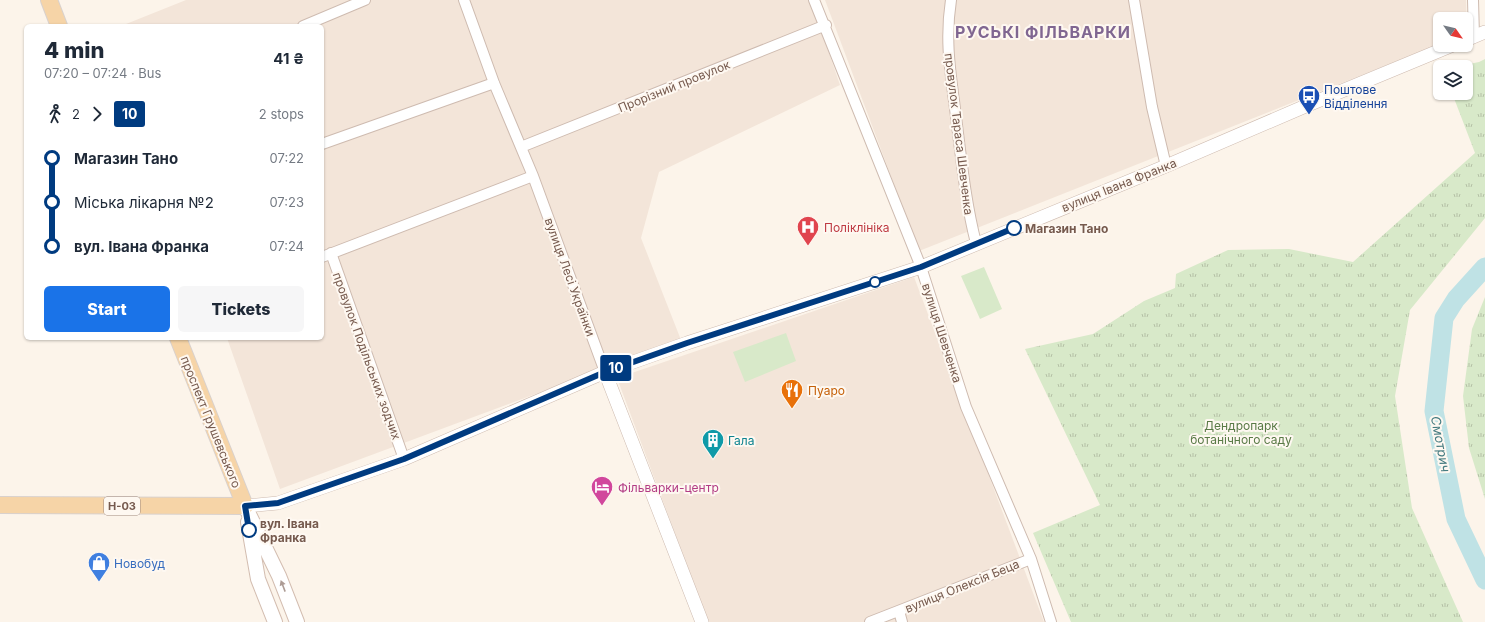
<!DOCTYPE html>
<meta charset="utf-8">
<style>
body{margin:0;font-family:Inter,sans-serif;background:#f6f6f7;color:#1f2937;height:100vh;display:flex;flex-direction:column;font-size:15px;white-space:nowrap}
*{box-sizing:border-box;margin:0}
p{font-size:13px;color:#747a83}
.icon{flex:none;width:22px;height:22px;fill:none;stroke:currentColor;stroke-width:2;stroke-linecap:round;stroke-linejoin:round}
.map{position:relative;flex:1;overflow:hidden}
.details{position:absolute;left:24px;top:24px;width:300px;height:316px;display:flex;flex-direction:column;background:#fff;border-radius:6px;box-shadow:0 1px 3px #0004}
.details>*{flex:none}
.badge{padding:0 8px;border-radius:3px;font-size:14px;line-height:26px}
.needle{width:26px;rotate:124deg}
.controls{position:absolute;left:1433px;top:12px;display:grid;gap:8px}
.controls a{display:grid;place-items:center;width:40px;height:40px;border-radius:6px;background:#fff;box-shadow:0 1px 3px #0004;font-size:20px}
.map>.badge{position:absolute;translate:-50% -50%;box-shadow:0 0 0 2px #fff}
.legs{display:flex;align-items:center;gap:6px;height:44px;padding:0 20px;font-size:13px}
.legs p{margin-inline-start:auto}
.headline{display:flex;align-items:center;justify-content:space-between;height:68px;padding:0 20px}
h1{font-size:22px;font-weight:800;line-height:30px}
.button{display:flex;gap:8px;margin-top:auto;padding:8px 20px}
.button a{flex:1;height:46px;border-radius:6px;background:#1a73e8;color:#fff;font-size:16px;font-weight:800;line-height:46px;text-align:center}
.button a+a{background:#f6f6f7;color:#1f2937}
ul{padding:0 20px;list-style:none}
li{display:flex;align-items:center;gap:14px;height:44px;font-size:15px}
li i{display:grid;place-items:center;width:6px;height:100%;margin:0 5px;background:currentColor}
li i::after{content:'';width:10px;height:10px;margin:-5px;border:3px solid;border-radius:50%;background:#fff}
li p{margin-inline-start:auto}
li:first-child i{background:linear-gradient(#0000 50%,currentColor 0)}
li:last-child i{background:linear-gradient(currentColor 50%,#0000 0)}
.map>svg:first-child{display:block}
.residential{fill:#f3e5d9}
.grass{fill:url(#grass-tufts)}
.pitch{fill:#d8e9c9}
.lines{fill:none;stroke-linecap:round;stroke-linejoin:round}
.river{stroke:#bfe2e5;stroke-width:19}
.minor-casing{stroke:#cebbb0;stroke-width:12}
.tertiary-casing{stroke:#cebbb0;stroke-width:14}
.secondary-casing{stroke:#d3bdb0;stroke-width:16}
.primary-casing{stroke:#d9d1cd;stroke-width:18}
.minor{stroke:#fff;stroke-width:10}
.tertiary{stroke:#fff;stroke-width:13}
.secondary{stroke:#fff;stroke-width:14}
.primary{stroke:#f6d4a7;stroke-width:16}
.oneway{fill:#ad9c95}
.line-1-casing{stroke:#fff;stroke-width:9}
.line-1{stroke:#003b80;stroke-width:6}
.stop-1-dot{fill:#fff;stroke:#003b80;stroke-width:2}
.labels{text-anchor:middle;dominant-baseline:central;stroke-width:4;stroke-linejoin:round;paint-order:stroke}
.shield{fill:#fef8f1;stroke:#9f897f;stroke-width:1}
.shield-label{font-size:11px;font-weight:bold;fill:#765a4e}
.street-label{font-size:12px;fill:#765a4e;stroke:#fef8f1}
.transit-label{font-size:12px;fill:#164399;stroke:#fef8f1;text-anchor:start}
.health-label{font-size:12px;fill:#be3a42;stroke:#fef8f1;text-anchor:start}
.stop-label{font-size:12px;font-weight:bold;fill:#765a4e;stroke:#fef8f1;text-anchor:start}
.food-label{font-size:12px;fill:#c56008;stroke:#fef8f1;text-anchor:start}
.park-label{font-size:12px;fill:#597a46;stroke:#fef8f1}
.culture-label{font-size:12px;fill:#0d838f;stroke:#fef8f1;text-anchor:start}
.hotel-label{font-size:12px;fill:#b23c85;stroke:#fef8f1;text-anchor:start}
.shop-label{font-size:12px;fill:#366cbe;stroke:#fef8f1;text-anchor:start}
.water-label{font-size:13px;font-style:italic;fill:#457b80;stroke:#fef8f1}
.district-label{font-size:16px;font-weight:bold;letter-spacing:1px;fill:#806691;stroke:#fef8f1}
</style>
<div class="map">
<svg width="1485" height="622" viewBox="0 0 1485 622">
<defs>
<pattern id="grass-tufts" width="24" height="20" patternUnits="userSpaceOnUse"><rect width="24" height="20" fill="#d8e9c9"/><path d="M3 7l-1-3M5 7V3M7 7l1-3M15 17l-1-3M17 17v-4M19 17l1-3" fill="none" stroke="#b4c0a5"/></pattern>
</defs>
<rect width="100%" height="100%" fill="#fcf4ea"/>
<path class="residential" d="M 186,0 L 808,0 L 818,21 L 840,85 L 659,172 L 641,238 L 681,340 L 280,489 L 227,338 L 322,338 L 322,26 L 121,26 Z
M 825,0 L 1466,0 L 1467,33 L 1466,33 L 1466,19 L 1440,19 L 1440,44 L 919,251 Z
M 914,277 L 1044,622 L 708,622 L 617,378 Z"/>
<path class="grass" d="M 1485,59 L 1485,218 L 1410,310 L 1395,396 L 1412,508 L 1463,622 L 1071,622 L 1033,533 L 1100,505 L 1025,349 L 1093,334 L 1144,301 L 1175,288 L 1176,274 L 1228,250 L 1289,249 L 1353,262 L 1475,153 L 1452,93 L 1466,93 L 1466,67 L 1454,67 L 1479,62 Z
M 1485,297 L 1485,499 L 1469,448 L 1463,396 L 1472,329 Z"/>
<path class="pitch" d="M 984,267 L 1002,309 L 980,319 L 961,276 Z
M 786,333 L 796,361 L 745,382 L 733,352 Z"/>
<g class="lines">
<path class="river" d="M 1485,267 L 1456,299 L 1444,318 L 1434,411 L 1456,519 L 1485,580"/>
<g class="minor-casing">
<path id="minor" d="M 464,0 L 494,83 L 533,176 L 605,372
M 814,0 L 921,267 L 966,407 L 1031,559 L 1051,622
M 951,0 C 944,45 952,80 957,125 C 962,165 966,204 976,243
M 1134,0 L 1152,107 L 1166,166
M 1473,0 L 1474,36
M 303,26 L 365,0
M 322,144 L 494,83
M 521,147 L 826,25
M 331,253 L 404,459
M 322,257 L 533,176
M 899,611 L 902,622
M 870,622 L 1031,559"/>
</g>
<g class="tertiary-casing">
<path id="tertiary" d="M 1466,40 L 1485,32
M 605,372 L 702,622
M 245,506 L 278,503 L 404,459 L 605,372 L 687,343 L 921,267 L 1166,166 L 1308,105 L 1453,45"/>
</g>
<g class="secondary-casing">
<path id="secondary" d="M 245,506 L 279,576 L 297,622
M 248,522 L 258,579 L 275,622"/>
</g>
<g class="primary-casing">
<path id="primary" d="M 49,0 L 59,26
M 0,505 L 245,506 L 178,338"/>
</g>
<use href="#minor" class="minor"/>
<use href="#tertiary" class="tertiary"/>
<use href="#secondary" class="secondary"/>
<use href="#primary" class="primary"/>
</g>
<defs><path id="oneway-solid" d="M-6-.8H1V-3.2L6.5 0L1 3.2V.8H-6Z"/></defs>
<use class="oneway" href="#oneway-solid" transform="translate(283 586) rotate(-111)"/>
<g class="lines">
<g class="line-1-casing">
<path id="line-1" d="M 249,530 L 245,506 L 278,503 L 404,459 L 605,372 L 687,343 L 921,267 L 1014,228"/>
</g>
<use href="#line-1" class="line-1"/>
</g>
<defs>
<g id="bus-pin" transform="scale(1.15)"><path d="M0 17L-7.5 6A9.5 9.5 0 1 1 7.5 6Z" fill="#1a4fb4" stroke="#fef8f1"/><path d="M-5-6H5V4H4V6H2V4H-2V6H-4V4H-5ZM-3.5-4V0h7V-4ZM-3.5 1.2v1.5H-2V1.2ZM2 1.2v1.5H3.5V1.2Z" fill="#fff"/></g>
<g id="hospital-pin" transform="scale(1.15)"><path d="M0 17L-7.5 6A9.5 9.5 0 1 1 7.5 6Z" fill="#e0444e" stroke="#fef8f1"/><path d="M-5-5h3v3.5h4V-5h3V5h-3V1.5h-4V5h-3Z" fill="#fff"/></g>
<g id="restaurant-pin" transform="scale(1.15)"><path d="M0 17L-7.5 6A9.5 9.5 0 1 1 7.5 6Z" fill="#e8710a" stroke="#fef8f1"/><path d="M-5-6h1v4h1v-4h1v4h1v-4h1v5L-1.5 .5V6h-2V.5L-5-1ZM5-6V6H3V1.5H1.5Q1.5-4 5-6Z" fill="#fff"/></g>
<g id="building-pin" transform="scale(1.15)"><path d="M0 17L-7.5 6A9.5 9.5 0 1 1 7.5 6Z" fill="#0f9aa8" stroke="#fef8f1"/><path d="M-4-6H4V6H1V3H-1V6H-4ZM-2.5-4.3h1.7v1.8h-1.7ZM.8-4.3h1.7v1.8H.8ZM-2.5-1h1.7V.8h-1.7ZM.8-1h1.7V.8H.8Z" fill="#fff"/></g>
<g id="hotel-pin" transform="scale(1.15)"><path d="M0 17L-7.5 6A9.5 9.5 0 1 1 7.5 6Z" fill="#d1479c" stroke="#fef8f1"/><path d="M-6-4.5h1.5V1H6V5H4.5V3h-9V5H-6ZM-4 0a1.8 1.8 0 1 1 3.6 0ZM.5 0V-2.5h3Q6-2.5 6 0Z" fill="#fff"/></g>
<g id="shop-pin" transform="scale(1.15)"><path d="M0 17L-7.5 6A9.5 9.5 0 1 1 7.5 6Z" fill="#3f7fe0" stroke="#fef8f1"/><path d="M-5-2.5h2.3a2.7 3.5 0 0 1 5.4 0H5L5.5 6h-11ZM-1.5-2.5h3a1.5 2.3 0 0 0-3 0Z" fill="#fff"/></g>
</defs>
<g fill-rule="evenodd">
<use href="#bus-pin" x="1309" y="96"/>
<use href="#hospital-pin" x="808" y="227"/>
<use href="#restaurant-pin" x="792" y="390"/>
<use href="#building-pin" x="713" y="440"/>
<use href="#hotel-pin" x="602" y="487"/>
<use href="#shop-pin" x="99" y="563"/>
</g>
<g class="stop-1-dot">
<circle cx="1014" cy="228" r="7"/>
<circle cx="875" cy="282" r="5"/>
<circle cx="249" cy="530" r="7"/>
</g>
<g class="labels">
<rect class="shield" x="104" y="497" width="36" height="18" rx="3"/>
<g class="shield-label">
<text x="122" y="506">Н-03</text>
</g>
<g class="street-label">
<text transform="translate(674 86) rotate(-22)">Прорізний провулок</text>
<text transform="translate(959 134) rotate(83)">провулок Тараса Шевченка</text>
<text transform="translate(1119 185) rotate(-22)">вулиця Івана Франка</text>
<text transform="translate(570 277) rotate(70)">вулиця Лесі Українки</text>
<text transform="translate(942 333) rotate(72)">вулиця Шевченка</text>
<text transform="translate(367 356) rotate(70)">провулок Подільських зодчих</text>
<text transform="translate(211 422) rotate(68)">проспект Грушевського</text>
<text transform="translate(962 586) rotate(-22)">вулиця Олексія Беца</text>
</g>
<g class="transit-label">
<text x="1324" y="89">Поштове<tspan x="1324" dy="14">Відділення</tspan></text>
</g>
<g class="health-label">
<text x="824" y="227">Поліклініка</text>
</g>
<g class="stop-label">
<text x="1025" y="228">Магазин Тано</text>
<text x="260" y="523">вул. Івана<tspan x="260" dy="14">Франка</tspan></text>
</g>
<g class="food-label">
<text x="808" y="390">Пуаро</text>
</g>
<g class="park-label">
<text x="1241" y="425">Дендропарк<tspan x="1241" dy="14">ботанічного саду</tspan></text>
</g>
<g class="culture-label">
<text x="728" y="440">Гала</text>
</g>
<g class="hotel-label">
<text x="618" y="487">Фільварки-центр</text>
</g>
<g class="shop-label">
<text x="114" y="563">Новобуд</text>
</g>
<g class="water-label">
<text transform="translate(1441 444) rotate(79)">Смотрич</text>
</g>
<g class="district-label">
<text x="1043" y="32">РУСЬКІ ФІЛЬВАРКИ</text>
</g>
</g>
</svg>
<div class="controls">
<a><svg class="needle" viewBox="-14 -14 28 28"><path d="M0-13l5 13h-10z" fill="#e53935"/><path d="M0 13l5-13h-10z" fill="#747a83"/></svg></a>
<a><svg class="icon" aria-label="layers" viewBox="0 0 24 24"><path d="M12 4l9 5-9 5-9-5zM3 14l9 5 9-5"/></svg></a>
</div>
<b class="badge" style="left:616px;top:368px;background:#003b80;color:#fff">10</b>
<section class="details">
<div class="headline"><div><h1>4 min</h1><p>07:20 – 07:24 · Bus</p></div><b>41 ₴</b></div>
<div class="legs"><svg class="icon" aria-label="walk" viewBox="0 0 24 24"><circle cx="13" cy="4" r="2"/><path d="M13 8l-2 6 4 7M11 14l-3 7M7 12l3-4h3l4 4"/></svg>2<svg class="icon" aria-label="forward" viewBox="0 0 24 24"><path d="M9 5l7 7-7 7"/></svg><b class="badge" style="background:#003b80;color:#fff">10</b><p>2 stops</p></div>
<ul>
<li><i style="color:#003b80"></i><b>Магазин Тано</b><p>07:22</p></li>
<li><i style="color:#003b80"></i><span>Міська лікарня №2</span><p>07:23</p></li>
<li><i style="color:#003b80"></i><b>вул. Івана Франка</b><p>07:24</p></li>
</ul>
<div class="button"><a>Start</a><a>Tickets</a></div>
</section>
</div>
